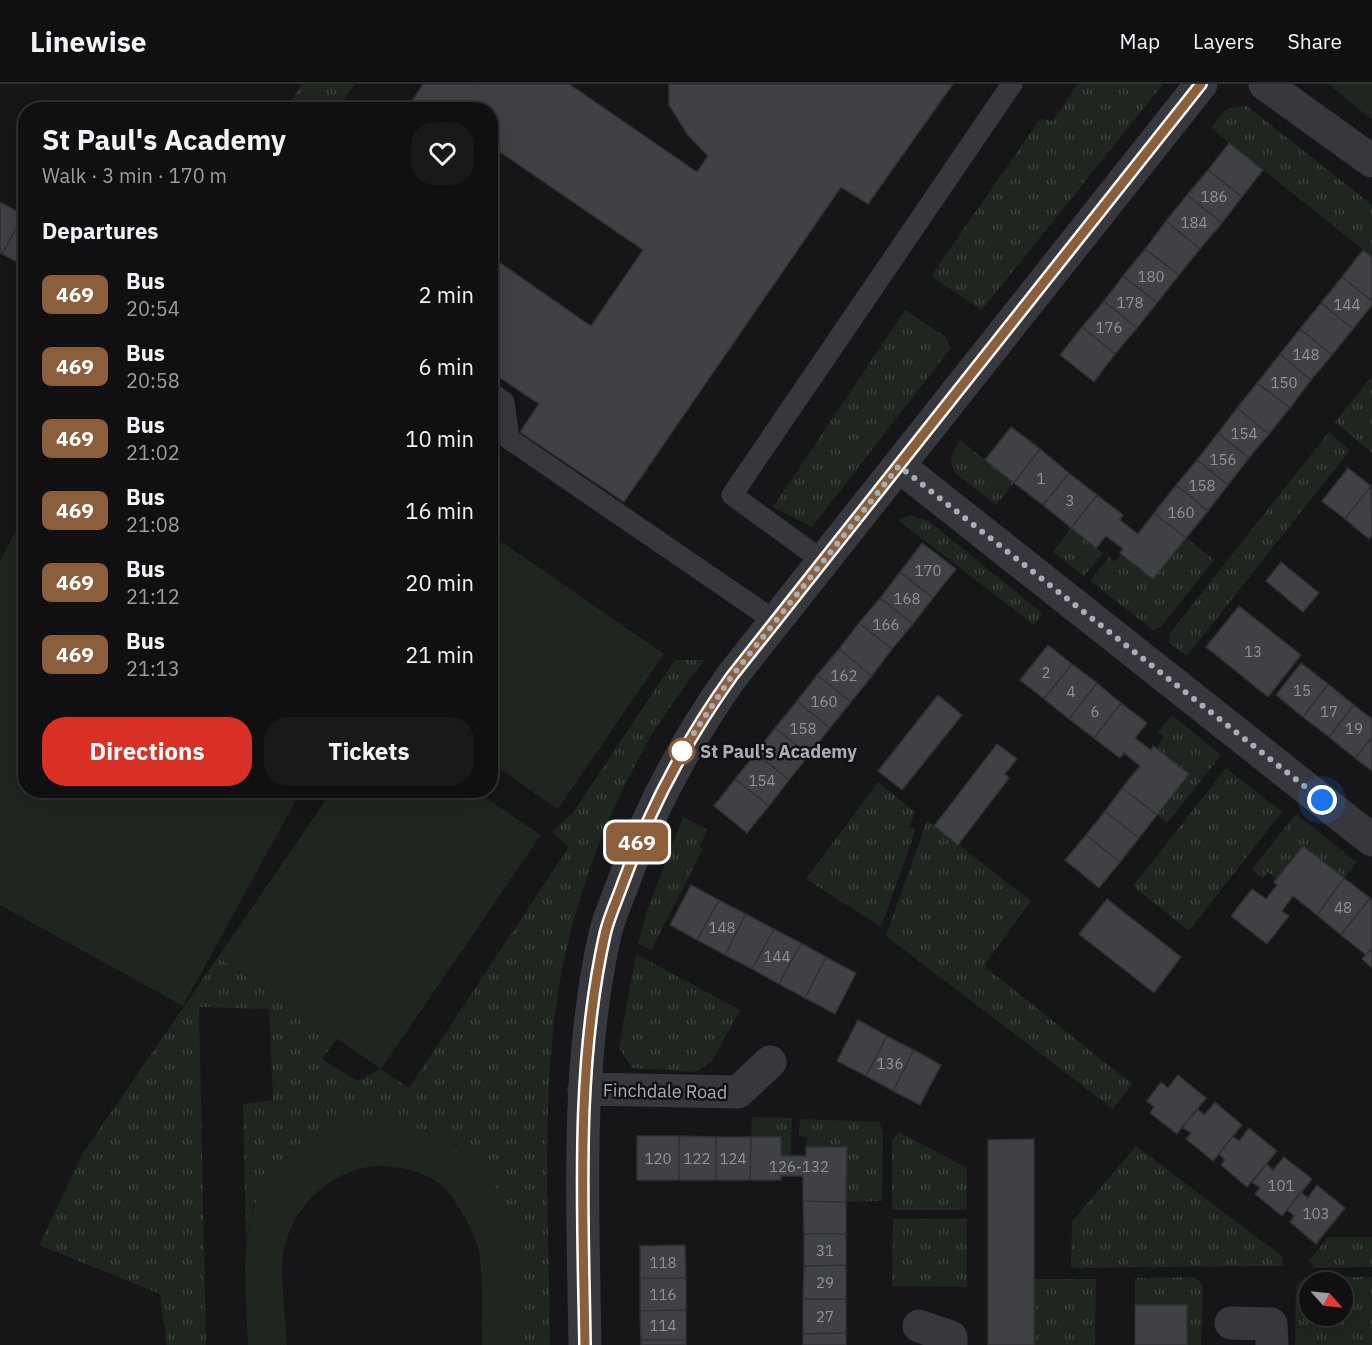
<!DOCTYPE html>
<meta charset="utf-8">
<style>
body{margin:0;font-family:"IBM Plex Sans",sans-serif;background:#19191b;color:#f1f3f6;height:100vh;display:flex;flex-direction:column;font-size:22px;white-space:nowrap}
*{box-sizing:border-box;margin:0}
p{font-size:20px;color:#9c9d9f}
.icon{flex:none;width:33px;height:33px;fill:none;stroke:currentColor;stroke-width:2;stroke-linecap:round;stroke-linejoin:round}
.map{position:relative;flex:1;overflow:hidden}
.side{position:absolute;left:18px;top:18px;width:480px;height:696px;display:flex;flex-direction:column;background:#101012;border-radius:24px;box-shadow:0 6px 24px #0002,0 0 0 2px #303032}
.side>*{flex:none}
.badge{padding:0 12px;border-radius:9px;font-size:21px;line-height:39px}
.needle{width:39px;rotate:117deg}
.fabs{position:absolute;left:1299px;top:1188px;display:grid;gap:12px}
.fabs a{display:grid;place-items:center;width:54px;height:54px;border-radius:50%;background:#101012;box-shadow:0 6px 24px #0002,0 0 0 2px #303032;font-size:30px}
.you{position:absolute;width:30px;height:30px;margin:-15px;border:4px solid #fff;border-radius:50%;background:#1a73e8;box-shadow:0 0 0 9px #1a73e833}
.map>.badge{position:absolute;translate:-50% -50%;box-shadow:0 0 0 3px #fff}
h2{padding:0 24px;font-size:22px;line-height:54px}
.round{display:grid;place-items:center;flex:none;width:63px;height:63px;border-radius:24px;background:#19191b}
.head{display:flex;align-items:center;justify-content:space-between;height:102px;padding:0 24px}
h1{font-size:28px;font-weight:700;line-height:45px}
.cta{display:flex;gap:12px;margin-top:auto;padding:12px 24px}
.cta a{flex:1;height:69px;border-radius:24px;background:#d93025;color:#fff;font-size:24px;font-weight:700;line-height:69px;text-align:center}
.cta a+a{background:#19191b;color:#f1f3f6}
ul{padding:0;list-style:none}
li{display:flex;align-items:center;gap:18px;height:72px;padding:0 24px}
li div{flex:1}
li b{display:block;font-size:22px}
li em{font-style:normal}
li .badge{min-width:66px;font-weight:700;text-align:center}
header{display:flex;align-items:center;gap:36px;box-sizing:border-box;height:84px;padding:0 30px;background:#101012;border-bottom:2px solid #303032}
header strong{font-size:28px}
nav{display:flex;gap:33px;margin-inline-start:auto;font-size:21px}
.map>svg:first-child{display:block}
.grass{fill:url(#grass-tufts);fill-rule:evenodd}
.garden{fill:#1e261f}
.building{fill:#404145;stroke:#303034;stroke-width:1.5}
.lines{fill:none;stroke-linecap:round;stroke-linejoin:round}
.lane{stroke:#37383d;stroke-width:21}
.street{stroke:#37383d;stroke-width:33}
.line-casing{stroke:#fff;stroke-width:14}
.line{stroke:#8b5e3c;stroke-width:9}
.walk{stroke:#a8adb8;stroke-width:6;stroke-dasharray:0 10.8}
.stop-dot{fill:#fff;stroke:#8b5e3c;stroke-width:3}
.labels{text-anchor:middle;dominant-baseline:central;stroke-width:5;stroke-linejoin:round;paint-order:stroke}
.number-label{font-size:15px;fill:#8e929b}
.stop-label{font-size:18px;font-weight:bold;fill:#a8adb8;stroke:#111113;text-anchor:start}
.street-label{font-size:18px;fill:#a8adb8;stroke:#111113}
</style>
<header>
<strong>Linewise</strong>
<nav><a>Map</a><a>Layers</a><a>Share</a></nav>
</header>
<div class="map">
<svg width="1372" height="1261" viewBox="0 0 1372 1261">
<defs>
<pattern id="grass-tufts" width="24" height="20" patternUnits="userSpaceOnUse" patternTransform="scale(1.5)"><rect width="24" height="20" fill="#1e261f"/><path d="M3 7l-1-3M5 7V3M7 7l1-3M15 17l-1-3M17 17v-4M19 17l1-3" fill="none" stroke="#3c433d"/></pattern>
</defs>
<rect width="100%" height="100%" fill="#161618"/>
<path class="grass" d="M 302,0 L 355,0 L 338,25 L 288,25 L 286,24 Z
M 1078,0 L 1163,0 L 982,226 L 931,192 L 1040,35 L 1053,37 Z
M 1247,22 L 1372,121 L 1372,173 L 1211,44 L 1226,25 Z
M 905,226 L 946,253 L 951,264 L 812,443 L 773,423 Z
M 1372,292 L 1372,369 L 1335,338 Z
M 1329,348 L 1350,366 L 1187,572 L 1169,559 L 1170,549 Z
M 960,356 L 1014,399 L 996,421 L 954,388 C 948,375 952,368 960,356 Z
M 909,431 L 929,437 L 1043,530 L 1034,541 L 898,436 Z
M 1071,444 L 1103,469 L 1084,492 L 1053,468 Z
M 1186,454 L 1214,476 L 1161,543 L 1153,546 L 1090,497 L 1109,473 L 1115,478 L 1121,470 L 1153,495 Z
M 675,576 L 704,576 C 687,600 669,623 654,647 C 606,728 571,822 557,915 C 541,1029 549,1146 550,1261 L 522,1261 L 521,1163 L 506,1120 L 482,1086 L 457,1062 L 427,1047 L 254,1120 L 246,1157 L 243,1020 L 273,1016 L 269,925 L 199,923 L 206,1261 L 167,1261 L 160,1210 L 39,1161 L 83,1069 L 218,873 L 337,955 L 322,975 L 357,997 L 381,985 L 409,1004 L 569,763 L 552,748 L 572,730 Z
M 1172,631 L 1221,671 L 1167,739 L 1157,731 L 1156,664 L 1164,653 L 1158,648 Z
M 1226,684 L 1282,728 L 1189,847 L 1133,802 Z
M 878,698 L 915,728 L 909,743 L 916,745 L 881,843 L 806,795 Z
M 1296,730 L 1357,778 L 1344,794 L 1303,762 L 1277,795 L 1268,788 L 1263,794 L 1251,786 Z
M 683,733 L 708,746 L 699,762 L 703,765 L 651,866 L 638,859 L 647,827 Z
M 927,736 L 1031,817 L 984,882 L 1132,1000 L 1113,1025 L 886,852 Z
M 636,870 L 740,926 L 712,977 L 696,988 L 632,984 L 619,964 Z
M 752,1033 L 792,1034 L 791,1072 L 781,1072 L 781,1053 L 751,1053 Z
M 800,1035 L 879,1038 L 883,1048 L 882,1117 L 846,1118 L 847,1063 L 806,1063 L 807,1053 L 799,1052 Z
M 899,1048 L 967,1084 L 967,1126 L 892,1126 L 892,1056 Z
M 1136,1062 L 1282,1172 L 1284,1182 L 1071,1184 L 1072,1137 Z
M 893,1135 L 967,1135 L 967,1203 L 892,1202 Z
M 1328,1153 L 1372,1153 L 1372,1183 L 1313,1184 L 1309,1177 Z
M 1195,1193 L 1203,1201 L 1201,1261 L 1187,1261 L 1187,1221 L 1135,1221 L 1135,1194 Z
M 1305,1193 L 1372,1193 L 1372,1261 L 1295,1261 L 1296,1201 ZM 1310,1198 L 1342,1198 L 1342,1232 L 1310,1232 Z
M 1034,1195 L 1096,1195 L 1095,1261 L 1034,1261 Z"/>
<path class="garden" d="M 1328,0 L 1372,0 L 1372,36 Z
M 25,430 L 26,706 L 301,707 L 183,922 L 0,821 L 0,477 Z
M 502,458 L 664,570 L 558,725 L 491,679 L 491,475 Z
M 332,707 L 476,707 L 541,751 L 381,985 L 218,873 Z
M 380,1037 C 395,1040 411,1042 426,1047 C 471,1061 514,1117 521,1164 C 526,1195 522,1229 522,1261 L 482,1261 C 481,1233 483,1203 480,1174 C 478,1154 461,1125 449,1109 C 440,1097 420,1088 406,1085 C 349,1070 294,1112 283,1170 C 280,1191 286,1237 287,1261 L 248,1261 C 246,1193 233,1128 285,1075 C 299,1062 317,1050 335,1043 C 348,1039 366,1039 380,1037 Z"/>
<path class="building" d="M 423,0 L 569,0 L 697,88 L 708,72 L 688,51 L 669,21 L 669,0 L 953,0 L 868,120 L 841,103 L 624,418 L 520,348 L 539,320 L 490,287 L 490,172 L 591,242 L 643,166 L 490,61 L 490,26 L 406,26 Z
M 1229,59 L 1263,86 L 1242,113 L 1208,86 Z
M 1208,86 L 1242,113 L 1222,139 L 1187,111 Z
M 1187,111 L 1222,139 L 1200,165 L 1166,137 Z
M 0,118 L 24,131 L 2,170 L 0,169 Z
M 24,131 L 26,132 L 26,183 L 2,170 Z
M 1166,137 L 1200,165 L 1179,191 L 1145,165 Z
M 1145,165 L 1179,191 L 1157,219 L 1123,192 Z
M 1363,166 L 1372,173 L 1372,217 L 1342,193 Z
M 1123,192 L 1157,219 L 1137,244 L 1104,217 Z
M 1342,193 L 1372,217 L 1372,221 L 1353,245 L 1321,219 Z
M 1104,217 L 1137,244 L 1115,270 L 1082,243 Z
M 1321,219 L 1353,245 L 1332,271 L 1300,245 Z
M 1082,243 L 1115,270 L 1094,298 L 1060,271 Z
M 1300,245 L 1332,271 L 1311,296 L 1280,270 Z
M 1280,270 L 1311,296 L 1290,324 L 1257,299 Z
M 1257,299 L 1290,324 L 1269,350 L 1237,324 Z
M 1237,324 L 1269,350 L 1249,374 L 1218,349 Z
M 1011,343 L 1040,365 L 1014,399 L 985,376 Z
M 1218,349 L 1249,374 L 1228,401 L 1197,376 Z
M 1040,365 L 1069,389 L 1043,421 L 1014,399 Z
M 1197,376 L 1228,401 L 1208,427 L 1176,401 Z
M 1348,384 L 1371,402 L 1345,435 L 1322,417 Z
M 1069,389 L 1097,411 L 1071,444 L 1043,421 Z
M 1176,401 L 1208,427 L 1186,454 L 1154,429 Z
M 1371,402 L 1372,451 L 1369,455 L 1345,435 Z
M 1097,411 L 1123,431 L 1120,436 L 1138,450 L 1154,429 L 1186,454 L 1153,495 L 1121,470 L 1120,469 L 1123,465 L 1106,452 L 1096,464 L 1071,444 Z
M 922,459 L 956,485 L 933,514 L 900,488 Z
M 1281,478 L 1319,509 L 1303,528 L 1266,497 Z
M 900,488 L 933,514 L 913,540 L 880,514 Z
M 880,514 L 913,540 L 892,565 L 859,539 Z
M 1239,522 L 1301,571 L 1268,613 L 1206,563 Z
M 859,539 L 892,565 L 872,592 L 839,565 Z
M 1048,561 L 1072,580 L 1044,615 L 1020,596 Z
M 839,565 L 872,592 L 851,618 L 817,591 Z
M 1301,579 L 1328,600 L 1303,633 L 1276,611 Z
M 1072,580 L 1097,599 L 1069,635 L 1044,615 Z
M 817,591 L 851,618 L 830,644 L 797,617 Z
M 1097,599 L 1121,619 L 1094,654 L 1069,635 Z
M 1328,600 L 1354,621 L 1329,653 L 1303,633 Z
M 938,611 L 962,631 L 902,706 L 878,687 Z
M 797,617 L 830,644 L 809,671 L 775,644 Z
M 1121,619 L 1147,639 L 1135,654 L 1151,666 L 1153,662 L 1189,690 L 1157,731 L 1122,704 L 1140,682 L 1124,669 L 1120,674 L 1094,654 Z
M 1354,621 L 1372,635 L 1372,653 L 1355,674 L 1329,653 Z
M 775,644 L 809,671 L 789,696 L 756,669 Z
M 1372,653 L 1372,687 L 1355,674 Z
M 997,660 L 1017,675 L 1005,690 L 1009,694 L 958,761 L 934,742 Z
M 756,669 L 789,696 L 769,722 L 735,695 Z
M 735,695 L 769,722 L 747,749 L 714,722 Z
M 1122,704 L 1157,731 L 1139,754 L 1105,727 Z
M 1105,727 L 1139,754 L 1120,778 L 1086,751 Z
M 1086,751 L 1120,778 L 1099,804 L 1065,776 Z
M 1303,762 L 1344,794 L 1317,831 L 1293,812 L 1282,827 L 1289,832 L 1267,860 L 1231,832 L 1252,805 L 1266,815 L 1277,801 L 1274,798 Z
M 1344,794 L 1370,814 L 1341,851 L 1317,831 Z
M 691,801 L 719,816 L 697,856 L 670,841 Z
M 1370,814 L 1372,816 L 1372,864 L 1366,871 L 1341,851 Z
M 1107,815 L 1181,873 L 1154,909 L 1079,850 Z
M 719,816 L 746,830 L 725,871 L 697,856 Z
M 746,830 L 774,845 L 752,885 L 725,871 Z
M 774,845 L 801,859 L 779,900 L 752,885 Z
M 801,859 L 826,873 L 805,914 L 779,900 Z
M 1372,864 L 1372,884 L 1362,875 Z
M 826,873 L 856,889 L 835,930 L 805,914 Z
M 858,936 L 887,952 L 866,992 L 837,977 Z
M 887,952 L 914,966 L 893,1007 L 866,992 Z
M 914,966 L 941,981 L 920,1021 L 893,1007 Z
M 1178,991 L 1206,1014 L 1177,1050 L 1150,1029 L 1154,1023 L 1147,1017 L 1161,998 L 1168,1004 Z
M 1215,1018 L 1242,1041 L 1213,1077 L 1186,1055 L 1191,1049 L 1182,1043 L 1198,1025 L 1204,1031 Z
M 1249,1044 L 1277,1067 L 1247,1103 L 1221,1081 L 1225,1076 L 1219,1070 L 1233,1052 L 1239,1057 Z
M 637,1052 L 679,1052 L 679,1096 L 637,1096 Z
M 679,1052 L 716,1053 L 716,1096 L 679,1096 Z
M 716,1053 L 751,1053 L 750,1096 L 716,1096 Z
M 751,1053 L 781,1053 L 781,1072 L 806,1072 L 806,1063 L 847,1063 L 846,1118 L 803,1117 L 803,1092 L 781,1092 L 781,1096 L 750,1096 Z
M 1034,1055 L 1034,1261 L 988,1261 L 988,1056 Z
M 1284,1073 L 1312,1095 L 1282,1132 L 1255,1110 L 1260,1104 L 1252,1098 L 1267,1080 L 1273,1086 Z
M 1317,1101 L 1345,1124 L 1316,1160 L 1290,1138 L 1294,1132 L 1287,1126 L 1301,1108 L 1308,1114 Z
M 803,1117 L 846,1118 L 846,1150 L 804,1150 Z
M 804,1150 L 846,1150 L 846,1181 L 804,1182 Z
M 685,1161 L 686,1194 L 640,1194 L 640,1162 Z
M 846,1181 L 846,1215 L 803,1215 L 804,1182 Z
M 640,1194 L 686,1194 L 686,1226 L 640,1227 Z
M 803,1215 L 846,1215 L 846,1249 L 803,1250 Z
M 1135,1221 L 1187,1221 L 1187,1261 L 1135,1261 Z
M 686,1226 L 686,1256 L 641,1256 L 640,1227 Z
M 846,1249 L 846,1261 L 803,1261 L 803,1250 Z
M 641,1256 L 686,1256 L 686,1261 L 641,1261 Z"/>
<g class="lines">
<path class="lane" d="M 490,308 L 504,318 L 509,355 L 775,537
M 823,477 L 732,411 L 1012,0"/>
<path class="street" d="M 1265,0 L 1372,77
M 899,382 L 1372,756
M 584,1005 L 738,1008 L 770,978
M 1231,1239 L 1271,1240 L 1272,1261
M 919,1242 L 951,1253 L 951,1261
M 585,1261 C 583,1124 575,985 605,850 C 609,833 617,816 623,799 C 650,724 686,657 732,592 L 1201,0"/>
</g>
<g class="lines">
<g class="line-casing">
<path id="line" d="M 585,1261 C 583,1124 575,985 605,850 C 609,833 617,816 623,799 C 650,724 686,656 732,592 L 1201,0"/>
</g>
<use href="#line" class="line"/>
<path class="walk" d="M 682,667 L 732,592 L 899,382 L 1322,716"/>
</g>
<circle class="stop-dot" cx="682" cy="667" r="12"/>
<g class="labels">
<g class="number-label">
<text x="1214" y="112">186</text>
<text x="1194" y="138">184</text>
<text x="1151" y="192">180</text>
<text x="1130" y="218">178</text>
<text x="1347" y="220">144</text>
<text x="1109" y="243">176</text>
<text x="1306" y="270">148</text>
<text x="1284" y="298">150</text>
<text x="1244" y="349">154</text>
<text x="1223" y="375">156</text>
<text x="1041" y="394">1</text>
<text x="1202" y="401">158</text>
<text x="1070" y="416">3</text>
<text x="1181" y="428">160</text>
<text x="928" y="486">170</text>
<text x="907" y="514">168</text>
<text x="886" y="540">166</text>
<text x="1253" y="567">13</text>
<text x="1046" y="588">2</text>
<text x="844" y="591">162</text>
<text x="1302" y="606">15</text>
<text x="1071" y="607">4</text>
<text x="824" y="617">160</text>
<text x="1095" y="627">6</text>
<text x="1329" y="627">17</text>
<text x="803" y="644">158</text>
<text x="1354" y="644">19</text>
<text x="762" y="696">154</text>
<text x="1343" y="823">48</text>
<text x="722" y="843">148</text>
<text x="777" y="872">144</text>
<text x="890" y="979">136</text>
<text x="658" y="1074">120</text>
<text x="697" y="1074">122</text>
<text x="733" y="1074">124</text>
<text x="799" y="1082">126-132</text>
<text x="1281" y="1101">101</text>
<text x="1316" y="1129">103</text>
<text x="825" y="1166">31</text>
<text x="663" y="1178">118</text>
<text x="825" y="1198">29</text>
<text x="663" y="1210">116</text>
<text x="825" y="1232">27</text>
<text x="663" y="1241">114</text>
</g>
<g class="stop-label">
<text x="700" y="667">St Paul's Academy</text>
</g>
<g class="street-label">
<text transform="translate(665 1007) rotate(1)">Finchdale Road</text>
</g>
</g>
</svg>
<div class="fabs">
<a><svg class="needle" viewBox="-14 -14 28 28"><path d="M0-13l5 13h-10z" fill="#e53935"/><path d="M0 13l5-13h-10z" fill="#9c9d9f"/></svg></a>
</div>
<div class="you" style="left:1322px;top:716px"></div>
<b class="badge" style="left:637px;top:758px;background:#8b5e3c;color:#fff">469</b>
<section class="side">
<div class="head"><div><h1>St Paul's Academy</h1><p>Walk · 3 min · 170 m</p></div><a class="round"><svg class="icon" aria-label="heart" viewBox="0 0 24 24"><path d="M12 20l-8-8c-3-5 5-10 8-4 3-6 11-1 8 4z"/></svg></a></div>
<h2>Departures</h2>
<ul>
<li><span class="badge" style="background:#8b5e3c;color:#fff">469</span><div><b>Bus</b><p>20:54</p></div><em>2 min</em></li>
<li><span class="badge" style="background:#8b5e3c;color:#fff">469</span><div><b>Bus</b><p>20:58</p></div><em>6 min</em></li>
<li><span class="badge" style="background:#8b5e3c;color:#fff">469</span><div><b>Bus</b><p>21:02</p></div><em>10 min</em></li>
<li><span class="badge" style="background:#8b5e3c;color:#fff">469</span><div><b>Bus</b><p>21:08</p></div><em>16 min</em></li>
<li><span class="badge" style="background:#8b5e3c;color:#fff">469</span><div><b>Bus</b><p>21:12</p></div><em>20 min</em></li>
<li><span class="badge" style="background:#8b5e3c;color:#fff">469</span><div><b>Bus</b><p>21:13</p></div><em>21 min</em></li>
</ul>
<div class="cta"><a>Directions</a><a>Tickets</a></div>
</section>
</div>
